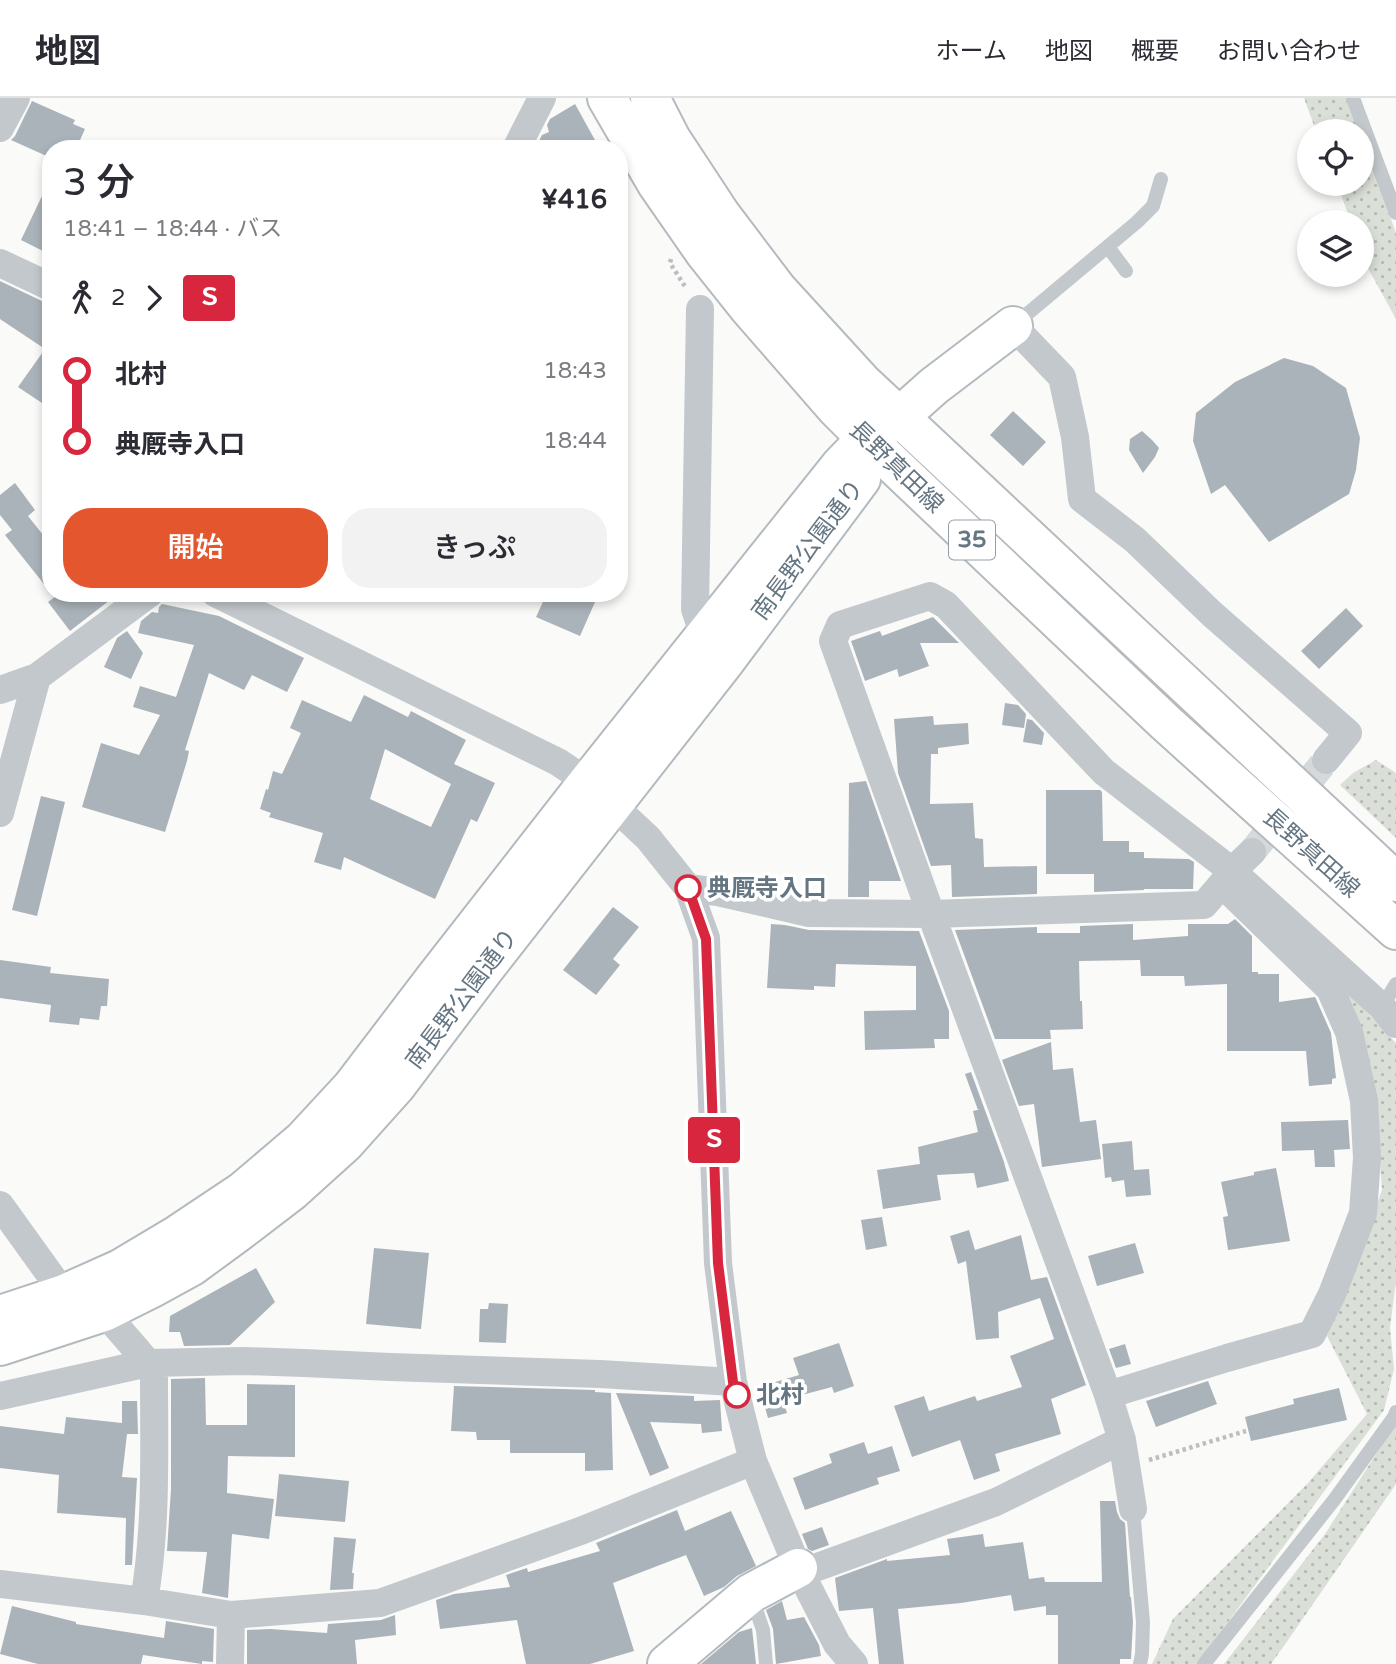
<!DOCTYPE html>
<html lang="ja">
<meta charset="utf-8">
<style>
body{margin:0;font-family:"Varela Round","Noto Sans JP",sans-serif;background:#f2f2f3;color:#2b2b33;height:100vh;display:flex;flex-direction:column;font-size:26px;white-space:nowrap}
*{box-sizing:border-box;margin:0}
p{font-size:23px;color:#7c7c81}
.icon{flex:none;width:38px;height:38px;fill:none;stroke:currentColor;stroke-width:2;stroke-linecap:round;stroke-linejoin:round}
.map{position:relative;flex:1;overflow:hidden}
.sheet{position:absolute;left:42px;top:42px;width:586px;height:462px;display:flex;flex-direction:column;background:#fff;border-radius:28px;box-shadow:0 4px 10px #0003}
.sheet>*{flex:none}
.badge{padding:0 14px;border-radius:5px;font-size:24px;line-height:46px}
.buttons{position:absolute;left:1297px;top:21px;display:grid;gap:14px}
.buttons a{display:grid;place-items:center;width:77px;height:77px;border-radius:50%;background:#fff;box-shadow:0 4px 10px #0003;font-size:35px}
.map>.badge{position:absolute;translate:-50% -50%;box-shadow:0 0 0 4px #fff}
.legs{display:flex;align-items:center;gap:10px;height:77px;padding:0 21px;font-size:23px}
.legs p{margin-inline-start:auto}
.headline{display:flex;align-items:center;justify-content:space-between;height:119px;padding:0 21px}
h1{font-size:38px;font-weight:600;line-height:52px}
.button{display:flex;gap:14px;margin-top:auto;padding:14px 21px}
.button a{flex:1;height:80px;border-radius:28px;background:#e4572e;color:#fff;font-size:28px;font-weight:600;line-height:80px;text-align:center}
.button a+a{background:#f2f2f3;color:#2b2b33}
ul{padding:0 21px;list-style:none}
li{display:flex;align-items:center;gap:24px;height:70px;font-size:26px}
li i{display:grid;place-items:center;width:10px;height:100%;margin:0 9px;background:currentColor}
li i::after{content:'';width:18px;height:18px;margin:-9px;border:5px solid;border-radius:50%;background:#fff}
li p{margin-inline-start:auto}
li:first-child i{background:linear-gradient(#0000 50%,currentColor 0)}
li:last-child i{background:linear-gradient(currentColor 50%,#0000 0)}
header{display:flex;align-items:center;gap:42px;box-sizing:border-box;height:98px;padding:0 35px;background:#fff;border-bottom:2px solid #e1e1e2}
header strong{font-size:33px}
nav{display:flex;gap:38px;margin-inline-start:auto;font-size:24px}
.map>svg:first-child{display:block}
.grass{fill:url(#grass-dots)}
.building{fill:#aab3b9;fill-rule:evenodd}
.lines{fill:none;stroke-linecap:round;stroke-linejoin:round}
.street-tunnel{stroke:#d5d9db;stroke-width:28;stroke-dasharray:28 14;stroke-linecap:butt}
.secondary-casing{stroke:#b3babf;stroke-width:42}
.primary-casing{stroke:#b5babe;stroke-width:42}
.path{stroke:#bbbfc2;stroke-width:4.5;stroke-dasharray:3.5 3.5;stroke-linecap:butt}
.lane{stroke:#c3c8cc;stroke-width:14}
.street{stroke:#c3c8cc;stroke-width:28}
.secondary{stroke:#fff;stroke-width:38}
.primary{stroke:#fff;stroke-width:38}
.line-1-casing{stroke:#fff;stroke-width:16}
.line-1{stroke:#d7263d;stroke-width:10}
.stop-1-dot{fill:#fff;stroke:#d7263d;stroke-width:3.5}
.labels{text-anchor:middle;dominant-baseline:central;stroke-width:7;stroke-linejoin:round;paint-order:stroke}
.shield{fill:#fff;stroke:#939fa8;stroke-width:2}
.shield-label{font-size:23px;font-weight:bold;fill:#657683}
.street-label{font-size:24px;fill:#657683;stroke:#fff}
.stop-label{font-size:24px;font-weight:bold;fill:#657683;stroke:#fff;text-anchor:start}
</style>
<header>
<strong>地図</strong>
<nav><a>ホーム</a><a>地図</a><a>概要</a><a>お問い合わせ</a></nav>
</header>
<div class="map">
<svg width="1396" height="1566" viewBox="0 0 1396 1566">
<defs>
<pattern id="grass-dots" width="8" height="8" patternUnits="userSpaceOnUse" patternTransform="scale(1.75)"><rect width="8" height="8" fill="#dadfd7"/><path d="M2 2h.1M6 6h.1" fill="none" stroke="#b4b9b4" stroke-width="1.8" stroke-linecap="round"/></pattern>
</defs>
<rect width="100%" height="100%" fill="#fafaf8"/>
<path class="grass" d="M 1304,0 L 1346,0 L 1359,33 L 1316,33 Z
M 1362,40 L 1396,135 L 1396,221 L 1364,163 L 1362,155 L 1362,124 L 1351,124 L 1337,86 L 1362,86 Z
M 1376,662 L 1396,675 L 1396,740 L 1340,687 L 1353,675 Z
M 1337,882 L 1396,945 L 1396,1183 L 1390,1230 L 1394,1271 L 1384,1312 L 1197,1566 L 1152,1566 L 1173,1521 L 1308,1385 L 1367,1316 L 1327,1238 L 1382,1092 L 1375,990 Z
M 1396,1325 L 1396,1386 L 1286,1545 L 1271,1566 L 1224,1566 L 1325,1436 Z"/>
<path class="building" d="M 32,3 L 75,22 L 73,26 L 85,31 L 76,51 L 51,51 L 51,60 L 11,42 L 15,38 Z
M 575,6 L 600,51 L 535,51 L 542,37 L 549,34 L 547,27 L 550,21 Z
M 51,79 L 51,157 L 21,142 Z
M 0,183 L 44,204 L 51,205 L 51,311 L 18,289 L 45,251 L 0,221 Z
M 1284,260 L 1313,268 L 1346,290 L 1360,340 L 1356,372 L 1349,396 L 1269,444 L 1225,387 L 1211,396 L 1193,343 L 1196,315 L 1235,284 Z
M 1013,313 L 1046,344 L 1023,368 L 990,337 Z
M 1142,333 L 1152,342 L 1159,350 L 1155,359 L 1143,375 L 1129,352 L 1130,341 Z
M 15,385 L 35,412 L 28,418 L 51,447 L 51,495 L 5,437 L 12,432 L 0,417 L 0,397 Z
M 60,495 L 119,495 L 70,533 L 48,504 Z
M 547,495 L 599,495 L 580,538 L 536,519 Z
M 162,506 L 219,518 L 304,560 L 287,594 L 252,577 L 244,592 L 209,575 L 185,652 L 189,653 L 187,663 L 165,734 L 82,709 L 101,645 L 139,657 L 160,617 L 133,609 L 140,588 L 176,599 L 194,547 L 138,535 L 141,523 L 152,514 L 158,515 L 159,509 Z
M 1346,510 L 1363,528 L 1319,571 L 1301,553 Z
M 933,519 L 959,545 L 920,545 L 929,568 L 899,579 L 897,571 L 865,583 L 851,543 L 880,533 L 882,538 Z
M 127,533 L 143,555 L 131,581 L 104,569 L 117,540 Z
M 364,597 L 408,619 L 411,613 L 466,642 L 454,666 L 495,685 L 477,724 L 471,721 L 435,801 L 344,759 L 341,772 L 314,764 L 323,735 L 269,719 L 271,715 L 260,711 L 266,691 L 268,692 L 273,673 L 282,676 L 301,635 L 290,630 L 302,602 L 351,624 ZM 385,651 L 451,686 L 431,729 L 370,701 Z
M 1005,605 L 1018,607 L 1026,616 L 1024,630 L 1002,627 Z
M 933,618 L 934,627 L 968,625 L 969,646 L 938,650 L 938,656 L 931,656 L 930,706 L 973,705 L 975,740 L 983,741 L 984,769 L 1037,768 L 1037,796 L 952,799 L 951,767 L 931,768 L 898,675 L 894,621 Z
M 1027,621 L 1032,622 L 1044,635 L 1042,647 L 1023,644 Z
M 866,683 L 901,783 L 869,783 L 869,799 L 848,799 L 849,685 Z
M 1046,692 L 1100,692 L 1102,694 L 1103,743 L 1129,743 L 1129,754 L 1144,754 L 1144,760 L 1189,761 L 1194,764 L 1193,791 L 1144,791 L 1144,792 L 1094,794 L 1094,776 L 1046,776 Z
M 41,698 L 65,704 L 37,818 L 12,812 Z
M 613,809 L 639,829 L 613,861 L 620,867 L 596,897 L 563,872 Z
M 1235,821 L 1252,838 L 1252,874 L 1258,874 L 1258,876 L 1279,876 L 1279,904 L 1315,899 L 1316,901 L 1331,935 L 1336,980 L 1332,981 L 1332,986 L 1309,988 L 1306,953 L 1227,953 L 1227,886 L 1185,888 L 1184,878 L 1141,878 L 1140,862 L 1079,863 L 1080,903 L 1082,903 L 1083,931 L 1050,932 L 1051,941 L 995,941 L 955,832 L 1037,829 L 1037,835 L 1080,835 L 1080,828 L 1133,826 L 1133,842 L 1188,838 L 1188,826 L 1228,826 Z
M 771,826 L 785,827 L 809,832 L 919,833 L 949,913 L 949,941 L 934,941 L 935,950 L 865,952 L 864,913 L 916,912 L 916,868 L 836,866 L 835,889 L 814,888 L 814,892 L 767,890 Z
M 0,862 L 51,869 L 50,875 L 109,881 L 107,908 L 101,908 L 99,922 L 80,920 L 79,927 L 49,924 L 51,907 L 0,900 Z
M 1051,944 L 1053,972 L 1073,970 L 1080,1024 L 1096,1022 L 1101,1061 L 1042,1069 L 1034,1006 L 1019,1008 L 1002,962 Z
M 971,974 L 1004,1064 L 1009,1083 L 977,1090 L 974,1075 L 937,1077 L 941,1102 L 883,1111 L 877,1072 L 920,1066 L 918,1049 L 978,1034 L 973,1013 L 981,1011 L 978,1012 L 965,976 Z
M 1348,1022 L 1350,1051 L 1334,1052 L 1335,1069 L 1315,1069 L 1314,1052 L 1282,1053 L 1281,1024 Z
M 1132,1043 L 1134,1072 L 1149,1071 L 1151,1097 L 1126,1099 L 1124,1082 L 1112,1084 L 1111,1079 L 1105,1080 L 1102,1046 Z
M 1276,1070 L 1290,1143 L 1228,1152 L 1223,1119 L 1228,1118 L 1221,1084 L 1254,1077 L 1254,1074 Z
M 882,1119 L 887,1148 L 866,1152 L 861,1122 Z
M 969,1132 L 975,1152 L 1021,1137 L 1031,1182 L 1047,1179 L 1086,1287 L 1051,1301 L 1061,1336 L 995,1356 L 1000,1373 L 974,1382 L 960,1342 L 912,1359 L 894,1308 L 924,1298 L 929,1313 L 975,1298 L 977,1303 L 1022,1289 L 1010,1258 L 1054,1241 L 1040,1200 L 998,1214 L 999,1240 L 976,1242 L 966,1163 L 958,1166 L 950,1138 Z
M 1135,1145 L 1144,1175 L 1097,1188 L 1088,1158 Z
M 374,1150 L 429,1155 L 421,1231 L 366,1226 Z
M 256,1170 L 275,1204 L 230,1247 L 184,1248 L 180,1234 L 169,1234 L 170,1218 Z
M 489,1205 L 508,1206 L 506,1245 L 479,1244 L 480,1211 L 488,1211 Z
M 839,1245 L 854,1288 L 834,1295 L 832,1289 L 783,1302 L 787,1315 L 768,1320 L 759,1289 L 799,1277 L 793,1260 Z
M 1125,1246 L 1131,1266 L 1116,1270 L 1109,1251 Z
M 205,1280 L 206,1327 L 247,1327 L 247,1286 L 295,1287 L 295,1359 L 228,1358 L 227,1395 L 274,1401 L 269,1441 L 232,1436 L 228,1500 L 202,1495 L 207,1454 L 167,1453 L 171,1391 L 171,1281 Z
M 1208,1283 L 1217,1306 L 1156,1329 L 1146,1303 Z
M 454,1288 L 595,1292 L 595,1294 L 611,1295 L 613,1372 L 585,1373 L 585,1355 L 510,1355 L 510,1342 L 477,1342 L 476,1334 L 451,1333 Z
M 1339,1290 L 1347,1322 L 1251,1343 L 1245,1319 L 1294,1306 L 1293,1301 Z
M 616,1295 L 694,1298 L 694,1303 L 720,1302 L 722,1333 L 702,1335 L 701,1326 L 650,1324 L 669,1370 L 650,1378 Z
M 122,1303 L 137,1303 L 138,1336 L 127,1336 L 122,1379 L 137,1380 L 132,1467 L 125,1467 L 126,1420 L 57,1415 L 59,1377 L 0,1370 L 0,1328 L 64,1336 L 66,1319 L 122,1325 Z
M 864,1344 L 868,1356 L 892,1348 L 900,1373 L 877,1380 L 879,1386 L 805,1412 L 793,1380 L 832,1365 L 829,1356 Z
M 279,1376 L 349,1383 L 345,1424 L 275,1418 Z
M 1100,1403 L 1115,1403 L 1117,1414 L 1120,1421 L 1125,1425 L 1130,1499 L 1131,1499 L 1133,1524 L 1131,1561 L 1120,1561 L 1120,1566 L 1058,1566 L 1058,1517 L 1046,1517 L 1046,1508 L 1014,1513 L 1011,1497 L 961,1505 L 898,1511 L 904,1566 L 879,1566 L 873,1510 L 839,1513 L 835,1480 L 887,1461 L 887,1463 L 950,1457 L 947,1441 L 983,1436 L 985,1449 L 1023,1444 L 1029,1481 L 1044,1479 L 1045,1484 L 1102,1484 Z
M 677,1412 L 685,1433 L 731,1413 L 756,1468 L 737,1478 L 724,1489 L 704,1498 L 686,1457 L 613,1485 L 634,1553 L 590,1566 L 526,1566 L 517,1522 L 440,1531 L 436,1502 L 454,1496 L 510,1489 L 506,1477 L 527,1470 L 528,1474 L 600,1453 L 596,1445 Z
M 822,1429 L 829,1447 L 812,1453 L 808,1451 L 802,1436 Z
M 334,1439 L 356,1441 L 352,1475 L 354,1475 L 353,1491 L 330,1492 Z
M 782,1503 L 787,1522 L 804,1519 L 819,1547 L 821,1558 L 776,1566 L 773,1531 L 766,1512 Z
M 12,1508 L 76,1524 L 76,1526 L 164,1540 L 166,1523 L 214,1531 L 213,1564 L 202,1563 L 202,1566 L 143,1557 L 141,1566 L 38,1566 L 0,1556 Z
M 395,1517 L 396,1537 L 355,1542 L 357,1566 L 247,1566 L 247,1532 L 270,1531 L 327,1535 L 328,1526 L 381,1522 Z
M 752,1530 L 756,1566 L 701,1566 L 739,1534 Z"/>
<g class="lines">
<path class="street-tunnel" d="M 1252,754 L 1326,662"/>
<g class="secondary-casing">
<path id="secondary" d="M 0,1217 L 64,1196 L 120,1171 L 177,1137 L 243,1093 L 303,1042 L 352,989 L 435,880 L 588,684 L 840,368 L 866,341 L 898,320 L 934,288 L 1013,228
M 0,1248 L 104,1214 L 150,1191 L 192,1168 L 237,1135 L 292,1093 L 344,1046 L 396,988 L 485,870 L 726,562 L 861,381
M 667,1566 L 751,1495 L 798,1470"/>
</g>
<g class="primary-casing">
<path id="primary" d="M 607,0 L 657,86 L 705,155 L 748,209 L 836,310 L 880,354 L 1166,625 L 1396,832
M 650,0 L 671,41 L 721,117 L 777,191 L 862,284 L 1396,784"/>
</g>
<path class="path" d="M 671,161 L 670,165 L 686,190
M 1149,1362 L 1246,1333"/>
<path class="lane" d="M 1353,0 L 1396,115
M 1108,149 L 1126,173
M 1014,227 L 1137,124 L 1153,108 L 1161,81
M 1382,909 L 1396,886
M 1133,1411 L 1143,1524 L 1142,1556 L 1140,1566
M 751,1497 L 763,1532 L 766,1566
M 1204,1566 L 1334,1402 L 1394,1319 L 1396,1314"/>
<path class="street" d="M 0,30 L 16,0
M 516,51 L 542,0
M 0,165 L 51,189
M 700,211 L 695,511 L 704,538
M 1013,228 L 1062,279 L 1075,339 L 1082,401 L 1135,442 L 1212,516 L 1348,635 L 1326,662
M 215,495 L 558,664 L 588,684 L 648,740 L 688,790 L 706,840 L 718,1165 L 733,1284 L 753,1363 L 798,1470 L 837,1546 L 854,1566
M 0,592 L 37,579 L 150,495
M 0,715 L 37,579
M 1252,754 L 1232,773 L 1382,909 L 1396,926
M 688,790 L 718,794 L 809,815 L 931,816 L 1204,807 L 1222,786
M 0,1107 L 64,1196
M 104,1214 L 148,1265 L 244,1263 L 304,1265 L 390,1269 L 600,1276 L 733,1284
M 1108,1297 L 1227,1260 L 1312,1236 L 1332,1196 L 1363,1115 L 1367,1060 L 1364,1003 L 1349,934 L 1330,891 L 1222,786 L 1232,773 L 1104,674 L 946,507 L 930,498 L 840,527 L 833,543 L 931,816 L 1108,1297 L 1122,1342 L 1133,1411
M 0,1298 L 148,1265 L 154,1277 C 154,1352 157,1429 144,1503
M 801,1475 L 996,1404 L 1122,1342
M 0,1486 L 144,1503 L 231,1517 L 380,1505 L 583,1432 L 753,1363
M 230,1566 L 231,1517"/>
<use href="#secondary" class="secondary"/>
<use href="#primary" class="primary"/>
</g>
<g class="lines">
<g class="line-1-casing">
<path id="line-1" d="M 688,790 L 706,841 L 718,1165 L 733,1284 L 737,1297"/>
</g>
<use href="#line-1" class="line-1"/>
</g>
<g class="stop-1-dot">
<circle cx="688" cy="790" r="12"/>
<circle cx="737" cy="1297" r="12"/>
</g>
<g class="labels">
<rect class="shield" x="949" y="422.5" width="46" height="39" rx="5"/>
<g class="shield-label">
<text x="972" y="442">35</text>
</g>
<g class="street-label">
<text transform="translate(896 369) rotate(44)">長野真田線</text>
<text transform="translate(808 452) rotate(-53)">南長野公園通り</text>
<text transform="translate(1311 755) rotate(42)">長野真田線</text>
<text transform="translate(462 901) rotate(-53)">南長野公園通り</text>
</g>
<g class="stop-label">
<text x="707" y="790">典厩寺入口</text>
<text x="756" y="1297">北村</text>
</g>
</g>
</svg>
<div class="buttons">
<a><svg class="icon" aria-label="locate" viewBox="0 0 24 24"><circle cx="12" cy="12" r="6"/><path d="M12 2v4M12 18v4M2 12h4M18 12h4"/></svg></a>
<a><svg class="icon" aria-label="layers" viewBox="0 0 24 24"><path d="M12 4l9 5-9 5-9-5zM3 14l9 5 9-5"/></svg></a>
</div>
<b class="badge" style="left:714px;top:1042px;background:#d7263d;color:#fff">Ｓ</b>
<section class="sheet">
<div class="headline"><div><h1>3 分</h1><p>18:41 – 18:44 · バス</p></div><b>¥416</b></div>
<div class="legs"><svg class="icon" aria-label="walk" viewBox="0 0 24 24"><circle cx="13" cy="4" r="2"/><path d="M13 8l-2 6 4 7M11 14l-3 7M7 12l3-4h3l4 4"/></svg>2<svg class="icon" aria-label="forward" viewBox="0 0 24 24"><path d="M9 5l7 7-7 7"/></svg><b class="badge" style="background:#d7263d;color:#fff">Ｓ</b></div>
<ul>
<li><i style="color:#d7263d"></i><b>北村</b><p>18:43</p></li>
<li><i style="color:#d7263d"></i><b>典厩寺入口</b><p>18:44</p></li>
</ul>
<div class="button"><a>開始</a><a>きっぷ</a></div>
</section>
</div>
